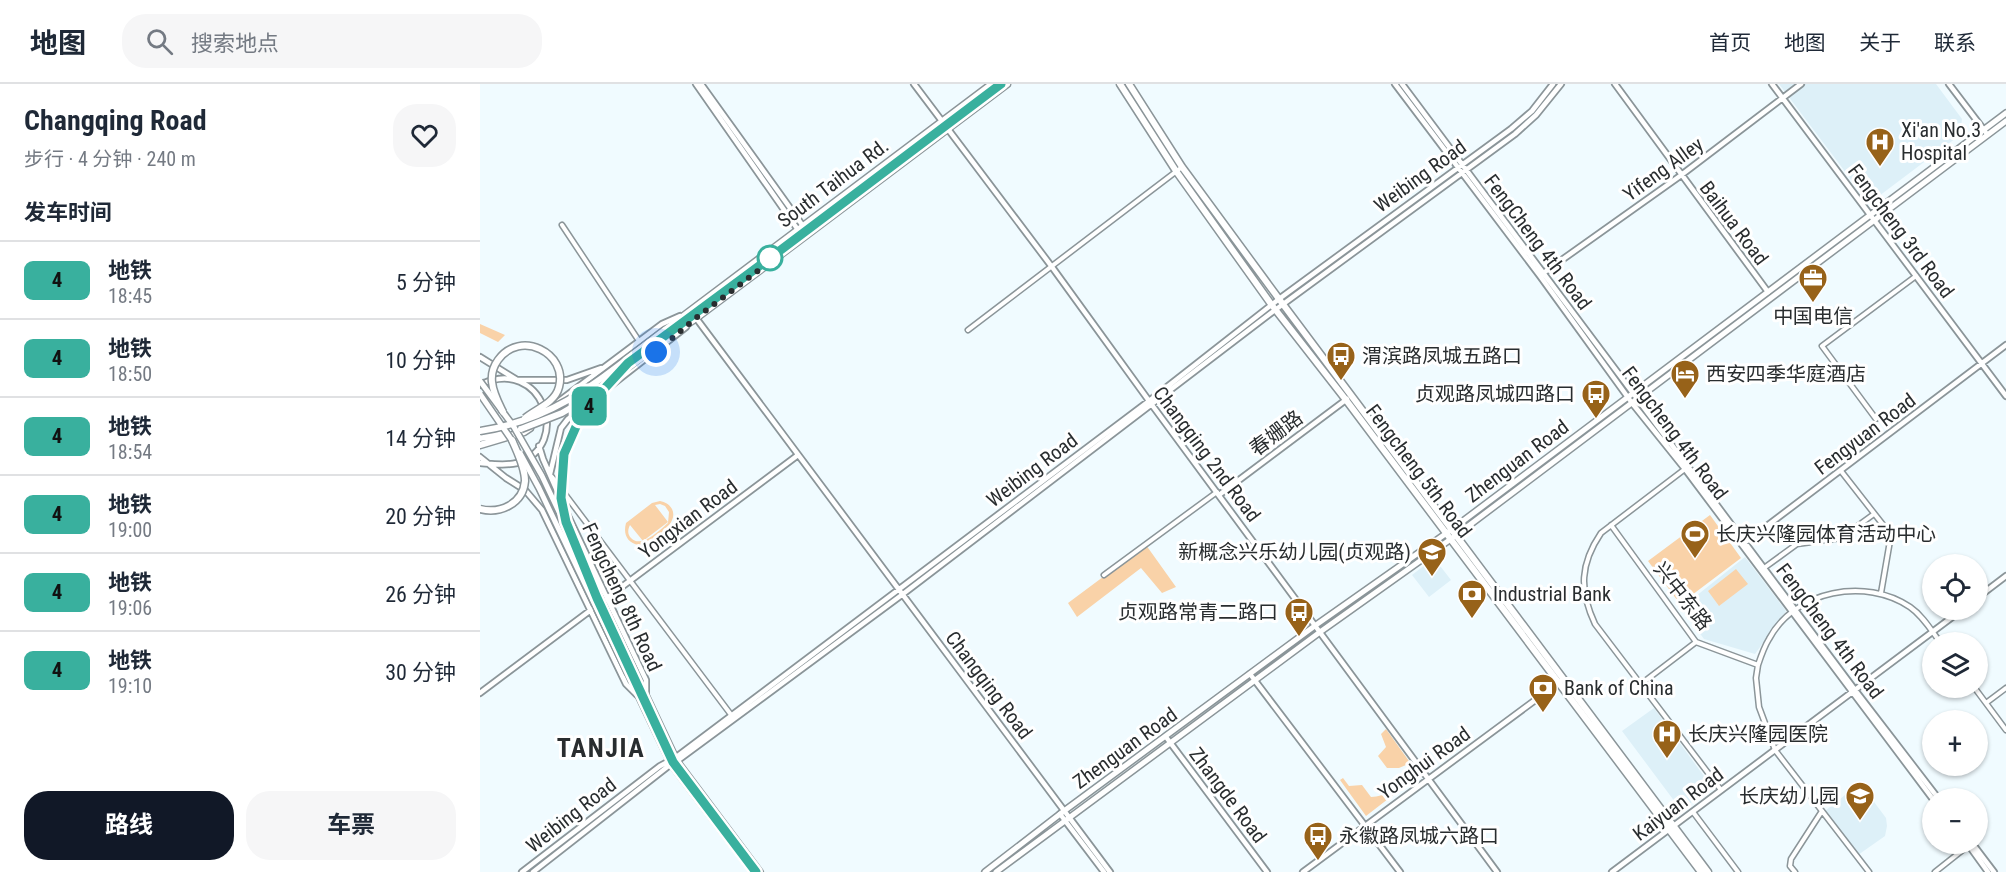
<!DOCTYPE html>
<html lang="zh">
<meta charset="utf-8">
<style>
body{margin:0;font-family:"Roboto Condensed","Noto Sans SC",sans-serif;background:#f6f6f7;color:#1f2937;height:100vh;display:flex;flex-direction:column;font-size:22px;white-space:nowrap}
*{box-sizing:border-box;margin:0}
p{font-size:20px;color:#747a83}
.icon{flex:none;width:33px;height:33px;fill:none;stroke:currentColor;stroke-width:2;stroke-linecap:round;stroke-linejoin:round}
.map{position:relative;flex:1;overflow:hidden}
.side{display:flex;flex-direction:column;background:#fff;width:480px}
.side>*{flex:none}
.badge{padding:0 12px;border-radius:9px;font-size:21px;line-height:39px}
.fabs{position:absolute;left:1442px;top:470px;display:grid;gap:12px}
.fabs a{display:grid;place-items:center;width:66px;height:66px;border-radius:50%;background:#fff;box-shadow:0 2px 4px #0004;font-size:30px}
.you{position:absolute;width:30px;height:30px;margin:-15px;border:4px solid #fff;border-radius:50%;background:#1a73e8;box-shadow:0 0 0 9px #1a73e833}
.map>.badge{position:absolute;translate:-50% -50%;box-shadow:0 0 0 3px #fff}
h2{padding:0 24px;font-size:22px;line-height:54px}
.round{display:grid;place-items:center;flex:none;width:63px;height:63px;border-radius:24px;background:#f6f6f7}
.summary{display:flex;align-items:center;justify-content:space-between;height:102px;padding:0 24px}
h1{font-size:28px;font-weight:700;line-height:45px}
.cta{display:flex;gap:12px;margin-top:auto;padding:12px 24px}
.cta a{flex:1;height:69px;border-radius:24px;background:#111827;color:#fff;font-size:24px;font-weight:700;line-height:69px;text-align:center}
.cta a+a{background:#f6f6f7;color:#1f2937}
ul{padding:0;list-style:none}
li{display:flex;align-items:center;gap:18px;height:78px;padding:0 24px;border-top:2px solid #e0e1e3}
li div{flex:1}
li b{display:block;font-size:22px}
li em{font-style:normal}
li .badge{min-width:66px;font-weight:700;text-align:center}
header{display:flex;align-items:center;gap:36px;box-sizing:border-box;height:84px;padding:0 30px;background:#fff;border-bottom:2px solid #e0e1e3}
header strong{font-size:28px}
nav{display:flex;gap:33px;margin-inline-start:auto;font-size:21px}
.search{width:420px;height:54px;background:#f6f6f7;display:flex;align-items:center;gap:15px;box-sizing:border-box;padding:0 21px;border-radius:24px;color:#747a83;font-size:22px}
main{display:flex;flex:1;min-height:0}
.map>svg:first-child{display:block}
.built{fill:#ddf0f8}
.green{fill:#f9d2a8;fill-rule:evenodd}
.lines{fill:none;stroke-linecap:round;stroke-linejoin:round}
.minor-casing{stroke:#8b9599;stroke-width:7}
.tertiary-casing{stroke:#8b9599;stroke-width:8}
.secondary-casing{stroke:#8b9599;stroke-width:8}
.primary-casing{stroke:#8b9599;stroke-width:9}
.minor{stroke:#fff;stroke-width:4}
.tertiary{stroke:#fff;stroke-width:4.5}
.secondary{stroke:#fff;stroke-width:5}
.primary{stroke:#fff;stroke-width:6}
.secondary-bridge-casing{stroke:#8b9599;stroke-width:8;stroke-linecap:butt}
.primary-bridge-casing{stroke:#8b9599;stroke-width:9;stroke-linecap:butt}
.secondary-bridge{stroke:#fff;stroke-width:5}
.primary-bridge{stroke:#fff;stroke-width:6}
.line-casing{stroke:#fff;stroke-width:14}
.line{stroke:#39b09e;stroke-width:9}
.walk{stroke:#292d2f;stroke-width:6;stroke-dasharray:0 10.8}
.stop-dot{fill:#fff;stroke:#39b09e;stroke-width:3}
.labels{text-anchor:middle;dominant-baseline:central;stroke-width:6;stroke-linejoin:round;paint-order:stroke}
.poi-label{font-size:20px;fill:#292d2f;stroke:#fff;text-anchor:start}
.street-label{font-size:20px;fill:#292d2f;stroke:#fff}
.district-label{font-size:26px;font-weight:bold;letter-spacing:1.5px;fill:#292d2f;stroke:#fff}
</style>
<header>
<strong>地图</strong>
<div class="search"><svg class="icon" aria-label="search" viewBox="0 0 24 24"><circle cx="10" cy="10" r="6"/><path d="M15 15l6 6"/></svg>搜索地点</div>
<nav><a>首页</a><a>地图</a><a>关于</a><a>联系</a></nav>
</header>
<main>
<section class="side">
<div class="summary"><div><h1>Changqing Road</h1><p>步行 · 4 分钟 · 240 m</p></div><a class="round"><svg class="icon" aria-label="heart" viewBox="0 0 24 24"><path d="M12 20l-8-8c-3-5 5-10 8-4 3-6 11-1 8 4z"/></svg></a></div>
<h2>发车时间</h2>
<ul>
<li><span class="badge" style="background:#39b09e;color:#111">4</span><div><b>地铁</b><p>18:45</p></div><em>5 分钟</em></li>
<li><span class="badge" style="background:#39b09e;color:#111">4</span><div><b>地铁</b><p>18:50</p></div><em>10 分钟</em></li>
<li><span class="badge" style="background:#39b09e;color:#111">4</span><div><b>地铁</b><p>18:54</p></div><em>14 分钟</em></li>
<li><span class="badge" style="background:#39b09e;color:#111">4</span><div><b>地铁</b><p>19:00</p></div><em>20 分钟</em></li>
<li><span class="badge" style="background:#39b09e;color:#111">4</span><div><b>地铁</b><p>19:06</p></div><em>26 分钟</em></li>
<li><span class="badge" style="background:#39b09e;color:#111">4</span><div><b>地铁</b><p>19:10</p></div><em>30 分钟</em></li>
</ul>
<div class="cta"><a>路线</a><a>车票</a></div>
</section>
<div class="map">
<svg width="1526" height="788" viewBox="0 0 1526 788">
<rect width="100%" height="100%" fill="#f0fbff"/>
<path class="built" d="M 1299,0 L 1456,0 L 1482,35 L 1480,51 L 1395,115 L 1385,114 Z
M 1265,473 L 1306,527 L 1275,570 L 1224,555 L 1201,524 Z
M 954,474 L 971,496 L 949,513 L 932,491 Z
M 1174,624 L 1232,703 L 1201,726 L 1142,647 Z
M 1380,699 L 1406,734 L 1407,742 L 1405,752 L 1378,771 L 1345,727 Z"/>
<path class="green" d="M 0,240 L 25,251 L 18,258 L 0,249 Z
M 180,417 C 185,418 189,420 192,425 C 200,441 169,458 158,467 L 155,464 L 158,461 C 147,458 143,450 146,439 L 172,419 ZM 180,420 L 185,422 L 189,428 L 188,439 C 180,446 161,465 151,454 C 147,450 148,445 150,441 L 163,457 L 188,438 L 175,421 Z
M 1230,431 L 1261,474 L 1200,520 L 1168,477 Z
M 666,461 L 696,503 L 682,509 L 661,484 L 597,533 L 588,519 Z
M 1256,485 L 1268,500 L 1239,522 L 1228,507 Z
M 906,645 L 939,691 L 886,732 L 860,696 L 863,694 L 869,702 L 882,701 L 891,713 C 907,712 908,707 915,694 L 929,691 L 931,686 L 926,681 L 919,684 L 907,684 L 898,672 L 906,663 L 901,650 Z"/>
<g class="lines">
<g class="minor-casing">
<path id="minor" d="M 82,141 L 159,257
M 488,246 L 702,83
M 1396,335 L 1342,262 L 1436,192
M 1205,385 L 1121,449 C 1100,480 1099,506 1115,540 L 1241,706
M 1361,387 L 1411,451 L 1401,509
M 72,393 L 252,632
M 1131,441 L 1216,558 L 1278,581 L 1276,594 L 1279,623 L 1295,666 L 1389,788
M 1284,484 L 1317,460 L 1361,454 L 1394,430
M 624,491 L 737,408
M 1278,581 C 1281,572 1284,563 1289,555 C 1315,506 1386,493 1430,523 C 1443,532 1451,546 1460,558
M 1161,600 L 1216,558
M 1494,603 L 1526,646
M 1506,619 L 1526,604
M 1213,728 L 1258,788
M 1315,788 L 1310,782 L 1311,775 L 1342,727
M 1455,788 L 1489,761"/>
</g>
<g class="tertiary-casing">
<path id="tertiary" d="M 216,0 L 323,153
M 221,0 L 328,149
M 434,0 L 572,183 L 672,321 L 1017,788
M 915,0 L 1060,192 L 1152,319 L 1205,385 L 1452,714
M 922,0 L 1375,606 L 1458,714
M 1135,0 L 1288,208
M 1292,0 L 1526,312
M 1469,0 L 1507,50
M 1062,190 L 1200,92 L 1321,0
M 214,236 L 216,234 L 630,788
M 0,273 L 37,296 L 87,296 L 121,284
M 0,301 C 62,270 94,362 37,379 C 25,382 12,380 0,379
M 65,324 L 78,318 L 182,240 L 200,232
M 59,362 L 63,375 L 89,434 L 166,596 L 166,609
M 0,373 L 26,394 L 45,406 L 62,426 L 146,600 L 157,611
M 70,390 L 81,344 L 88,335 L 206,243
M 739,411 L 867,315
M 1263,460 L 1526,261
M 1497,514 L 1526,492
M 770,590 L 920,788
M 0,609 L 318,371
M 686,653 L 787,788
M 580,730 L 624,788
M 1487,759 L 1508,788
M 1492,759 L 1514,788
M 42,788 L 180,682 L 195,674 L 669,317 L 799,215 L 1031,45 L 1052,27 L 1073,0
M 53,788 L 191,680 L 197,677 L 423,510 L 791,229 L 1035,50 L 1056,31 L 1081,0
M 823,788 L 1081,597
M 1132,788 L 1483,525"/>
</g>
<g class="secondary-casing">
<path id="secondary" d="M 155,588 L 197,677 L 280,788
M 148,590 L 191,680 L 273,788
M 505,788 L 584,727 L 836,541 L 971,446 L 1526,29
M 516,788 L 840,548 L 975,452 L 1526,37"/>
</g>
<g class="primary-casing">
<path id="primary" d="M 640,0 L 696,87 L 791,220 L 866,316 L 1221,788
M 649,0 L 702,83 L 799,215 L 1228,788
M 185,246 L 512,0
M 189,252 L 216,234 L 527,0
M 0,354 L 26,349
M 0,361 L 44,348 L 50,344"/>
</g>
<use href="#minor" class="minor"/>
<use href="#tertiary" class="tertiary"/>
<use href="#secondary" class="secondary"/>
<use href="#primary" class="primary"/>
<g class="secondary-bridge-casing">
<path id="secondary-bridge" d="M 0,297 L 34,343 L 62,392 L 155,588
M 0,310 L 33,358
M 40,369 L 59,404 L 148,590"/>
</g>
<g class="primary-bridge-casing">
<path id="primary-bridge" d="M 23,328 C 18,318 13,309 12,298 C 11,289 13,283 18,276 C 40,245 88,269 79,303 C 75,319 56,325 45,334
M 41,345 L 82,329 L 104,316 L 189,252
M 0,347 C 79,335 124,292 185,246
M 0,425 C 20,430 43,420 45,397 C 45,383 37,368 32,356"/>
</g>
<use href="#secondary-bridge" class="secondary-bridge"/>
<use href="#primary-bridge" class="primary-bridge"/>
</g>
<g class="lines">
<g class="line-casing">
<path id="line" d="M 276,788 L 193,678 L 117,514 L 86,438 L 81,414 L 84,370 L 102,329 L 148,279 L 290,174 L 521,0"/>
</g>
<use href="#line" class="line"/>
<path class="walk" d="M 176,268 L 216,234 L 287,180 L 290,174"/>
</g>
<defs>
<g id="hospital-pin" transform="scale(1.5)"><path d="M0 17L-7.5 6A9.5 9.5 0 1 1 7.5 6Z" fill="#976219" stroke="#fff"/><path d="M-5-5h3v3.5h4V-5h3V5h-3V1.5h-4V5h-3Z" fill="#fff"/></g>
<g id="office-pin" transform="scale(1.5)"><path d="M0 17L-7.5 6A9.5 9.5 0 1 1 7.5 6Z" fill="#976219" stroke="#fff"/><path d="M-6-3h4V-5.5h4V-3h4V5H-6ZM-1-4.5V-3h2v-1.5ZM-6 0V1H6V0Z" fill="#fff"/></g>
<g id="bus-pin" transform="scale(1.5)"><path d="M0 17L-7.5 6A9.5 9.5 0 1 1 7.5 6Z" fill="#976219" stroke="#fff"/><path d="M-5-6H5V4H4V6H2V4H-2V6H-4V4H-5ZM-3.5-4V0h7V-4ZM-3.5 1.2v1.5H-2V1.2ZM2 1.2v1.5H3.5V1.2Z" fill="#fff"/></g>
<g id="hotel-pin" transform="scale(1.5)"><path d="M0 17L-7.5 6A9.5 9.5 0 1 1 7.5 6Z" fill="#976219" stroke="#fff"/><path d="M-6-4.5h1.5V1H6V5H4.5V3h-9V5H-6ZM-4 0a1.8 1.8 0 1 1 3.6 0ZM.5 0V-2.5h3Q6-2.5 6 0Z" fill="#fff"/></g>
<g id="stadium-pin" transform="scale(1.5)"><path d="M0 17L-7.5 6A9.5 9.5 0 1 1 7.5 6Z" fill="#976219" stroke="#fff"/><path d="M0-5a6.5 5 0 1 0 0 10a6.5 5 0 1 0 0-10ZM-3.5-1.8h7v3.6h-7Z" fill="#fff"/></g>
<g id="school-pin" transform="scale(1.5)"><path d="M0 17L-7.5 6A9.5 9.5 0 1 1 7.5 6Z" fill="#976219" stroke="#fff"/><path d="M0-5L7-2L0 1L-7-2ZM-4 1L0 2.5L4 1V4Q0 6-4 4Z" fill="#fff"/></g>
<g id="bank-pin" transform="scale(1.5)"><path d="M0 17L-7.5 6A9.5 9.5 0 1 1 7.5 6Z" fill="#976219" stroke="#fff"/><path d="M-6-4H6V4H-6ZM0-2.3a2.3 2.3 0 1 0 0 4.6a2.3 2.3 0 1 0 0-4.6Z" fill="#fff"/></g>
</defs>
<g fill-rule="evenodd">
<use href="#hospital-pin" x="1400" y="58"/>
<use href="#office-pin" x="1333" y="194"/>
<use href="#bus-pin" x="861" y="272"/>
<use href="#hotel-pin" x="1205" y="290"/>
<use href="#bus-pin" x="1116" y="310"/>
<use href="#stadium-pin" x="1215" y="450"/>
<use href="#school-pin" x="952" y="468"/>
<use href="#bank-pin" x="992" y="510"/>
<use href="#bus-pin" x="819" y="528"/>
<use href="#bank-pin" x="1063" y="604"/>
<use href="#hospital-pin" x="1187" y="650"/>
<use href="#school-pin" x="1380" y="712"/>
<use href="#bus-pin" x="838" y="752"/>
</g>
<circle class="stop-dot" cx="290" cy="174" r="12"/>
<g class="labels">
<g class="poi-label">
<text x="1421" y="46">Xi'an No.3<tspan x="1421" dy="23">Hospital</tspan></text>
<text x="1333" y="232" text-anchor="middle">中国电信</text>
<text x="882" y="272">渭滨路凤城五路口</text>
<text x="1226" y="290">西安四季华庭酒店</text>
<text x="1095" y="310" text-anchor="end">贞观路凤城四路口</text>
<text x="1236" y="450">长庆兴隆园体育活动中心</text>
<text x="931" y="468" text-anchor="end">新概念兴乐幼儿园(贞观路)</text>
<text x="1013" y="510">Industrial Bank</text>
<text x="798" y="528" text-anchor="end">贞观路常青二路口</text>
<text x="1084" y="604">Bank of China</text>
<text x="1208" y="650">长庆兴隆园医院</text>
<text x="1359" y="712" text-anchor="end">长庆幼儿园</text>
<text x="859" y="752">永徽路凤城六路口</text>
</g>
<g class="street-label">
<text transform="translate(1183 85) rotate(-36)">Yifeng Alley</text>
<text transform="translate(940 92) rotate(-36)">Weibing Road</text>
<text transform="translate(353 99) rotate(-37)">South Taihua Rd.</text>
<text transform="translate(1254 139) rotate(53)">Baihua Road</text>
<text transform="translate(1421 147) rotate(53)">Fengcheng 3rd Road</text>
<text transform="translate(1058 158) rotate(53)">FengCheng 4th Road</text>
<text transform="translate(796 349) rotate(-37)">春姗路</text>
<text transform="translate(1195 349) rotate(53)">Fengcheng 4th Road</text>
<text transform="translate(1385 350) rotate(-37)">Fengyuan Road</text>
<text transform="translate(727 370) rotate(53)">Changqing 2nd Road</text>
<text transform="translate(1037 377) rotate(-37)">Zhenguan Road</text>
<text transform="translate(552 386) rotate(-37)">Weibing Road</text>
<text transform="translate(939 387) rotate(53)">Fengcheng 5th Road</text>
<text transform="translate(208 435) rotate(-37)">Yongxian Road</text>
<text transform="translate(1203 512) rotate(52)">兴中东路</text>
<text transform="translate(142 513) rotate(65)">Fengcheng 8th Road</text>
<text transform="translate(1350 547) rotate(53)">FengCheng 4th Road</text>
<text transform="translate(509 601) rotate(53)">Changqing Road</text>
<text transform="translate(645 664) rotate(-36)">Zhenguan Road</text>
<text transform="translate(944 679) rotate(-36)">Yonghui Road</text>
<text transform="translate(748 711) rotate(53)">Zhangde Road</text>
<text transform="translate(1198 720) rotate(-37)">Kaiyuan Road</text>
<text transform="translate(91 731) rotate(-38)">Weibing Road</text>
</g>
<g class="district-label">
<text x="121" y="664">TANJIA</text>
</g>
</g>
</svg>
<div class="fabs">
<a><svg class="icon" aria-label="locate" viewBox="0 0 24 24"><circle cx="12" cy="12" r="6"/><path d="M12 2v4M12 18v4M2 12h4M18 12h4"/></svg></a>
<a><svg class="icon" aria-label="layers" viewBox="0 0 24 24"><path d="M12 4l9 5-9 5-9-5zM3 14l9 5 9-5"/></svg></a>
<a>+</a>
<a>−</a>
</div>
<div class="you" style="left:176px;top:268px"></div>
<b class="badge" style="left:109px;top:322px;background:#39b09e;color:#111">4</b>
</div>
</main>
